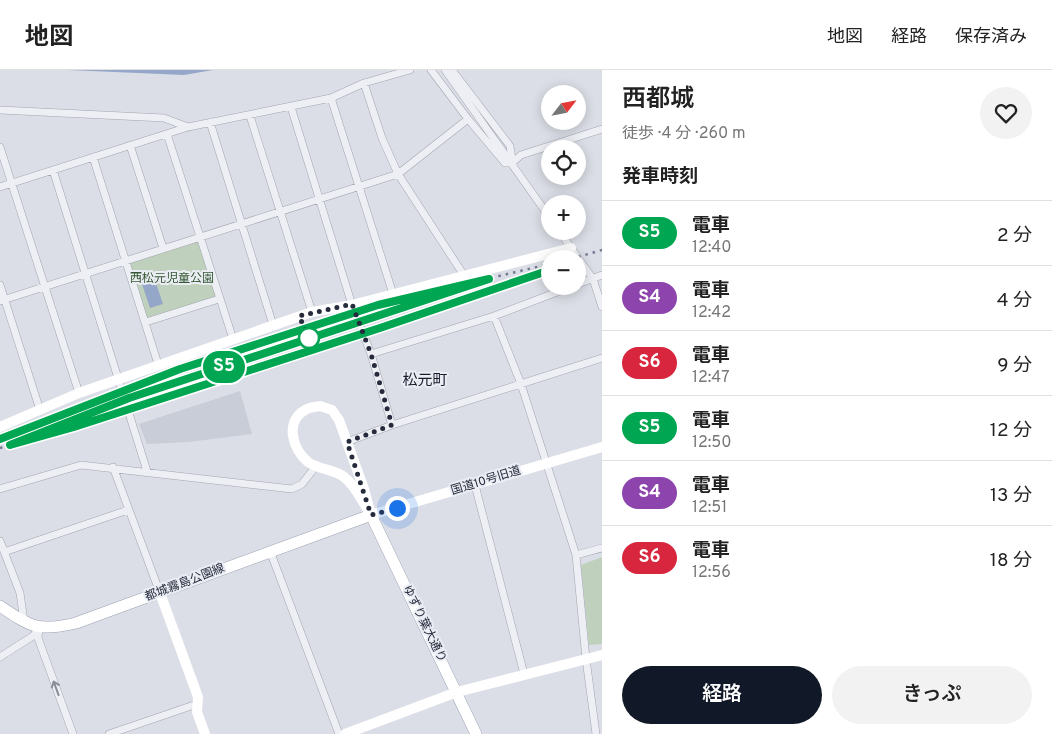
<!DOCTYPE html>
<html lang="ja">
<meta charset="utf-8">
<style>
body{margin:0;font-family:Overpass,"Noto Sans JP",sans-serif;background:#f2f2f2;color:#222;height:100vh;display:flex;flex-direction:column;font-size:19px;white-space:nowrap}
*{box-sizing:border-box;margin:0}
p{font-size:16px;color:#767676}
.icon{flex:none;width:28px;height:28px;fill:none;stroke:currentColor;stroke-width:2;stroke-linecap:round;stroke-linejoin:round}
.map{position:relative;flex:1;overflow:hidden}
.sheet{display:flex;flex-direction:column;background:#fff;width:450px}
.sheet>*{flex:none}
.badge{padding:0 10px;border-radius:16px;font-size:18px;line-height:32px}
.needle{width:32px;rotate:58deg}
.buttons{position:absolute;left:541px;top:15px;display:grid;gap:10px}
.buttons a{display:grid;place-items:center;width:45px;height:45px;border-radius:50%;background:#fff;box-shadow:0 2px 12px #0003;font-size:25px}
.you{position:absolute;width:25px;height:25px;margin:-12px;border:4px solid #fff;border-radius:50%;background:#1a73e8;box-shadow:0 0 0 8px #1a73e833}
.map>.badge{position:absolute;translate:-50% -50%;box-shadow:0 0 0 2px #fff}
h2{padding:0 20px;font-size:19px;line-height:45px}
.round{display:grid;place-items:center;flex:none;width:52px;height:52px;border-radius:26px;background:#f2f2f2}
.overview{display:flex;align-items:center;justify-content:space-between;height:85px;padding:0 20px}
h1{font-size:24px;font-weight:600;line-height:38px}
.action{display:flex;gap:10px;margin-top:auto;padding:10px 20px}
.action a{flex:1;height:58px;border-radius:30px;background:#111827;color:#fff;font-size:20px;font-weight:600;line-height:58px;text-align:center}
.action a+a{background:#f2f2f2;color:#222}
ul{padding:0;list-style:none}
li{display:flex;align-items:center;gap:15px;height:65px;padding:0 20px;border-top:1px solid #e0e0e0}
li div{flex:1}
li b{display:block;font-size:19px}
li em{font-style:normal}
li .badge{min-width:55px;font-weight:700;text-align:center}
header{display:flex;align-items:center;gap:30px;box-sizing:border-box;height:70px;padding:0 25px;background:#fff;border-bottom:1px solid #e0e0e0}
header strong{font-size:24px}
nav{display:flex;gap:28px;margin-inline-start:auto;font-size:18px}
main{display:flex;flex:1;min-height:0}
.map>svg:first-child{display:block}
.built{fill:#c9cdd8}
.green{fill:#bfd0bc}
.water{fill:#95a7c8}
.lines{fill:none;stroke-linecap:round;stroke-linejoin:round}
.street-casing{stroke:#a1a5b0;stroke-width:8}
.primary-casing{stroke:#9ba1b2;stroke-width:12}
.street{stroke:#eeeff5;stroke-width:7}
.secondary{stroke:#fff;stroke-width:10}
.primary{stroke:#fff;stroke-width:11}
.rail{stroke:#757b90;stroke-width:2.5;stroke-dasharray:2.5 5;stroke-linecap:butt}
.oneway{stroke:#8a8d98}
.line-casing{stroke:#fff;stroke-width:11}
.line{stroke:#00a651;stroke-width:8}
.walk{stroke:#252b3c;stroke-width:5;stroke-dasharray:0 9}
.stop-dot{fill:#fff;stroke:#00a651;stroke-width:2.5}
.labels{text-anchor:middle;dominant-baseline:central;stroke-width:4;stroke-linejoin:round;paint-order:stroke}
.park-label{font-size:12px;fill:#345832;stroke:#ebedf4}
.street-label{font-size:12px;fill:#252b3c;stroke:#ebedf4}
.quarter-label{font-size:15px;fill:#181c2d;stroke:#ebedf4}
</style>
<header>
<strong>地図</strong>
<nav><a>地図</a><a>経路</a><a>保存済み</a></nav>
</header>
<main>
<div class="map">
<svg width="602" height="664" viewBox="0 0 602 664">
<rect width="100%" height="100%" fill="#dbdee6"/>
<path class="built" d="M 240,321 L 252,364 L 189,372 L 147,374 L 139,354 Z"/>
<path class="green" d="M 200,167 L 219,229 L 146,252 L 125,190 Z
M 602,487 L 602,574 L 589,575 L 581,495 Z"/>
<path class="water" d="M 68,0 L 213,0 L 184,5 Z
M 154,207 L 163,234 L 150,238 L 141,211 Z"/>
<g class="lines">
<g class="street-casing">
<path id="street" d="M 431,0 L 468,49 L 505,93 L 512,93 L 521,85 L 602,59
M 445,0 L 550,148
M 452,0 L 510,76 L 512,90
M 364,13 L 382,68 L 398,104 L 465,207
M 331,28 L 393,224
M 291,37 L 352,235 L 371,284
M 0,40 L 164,48 L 188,57
M 250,46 L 312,242
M 210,52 L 273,255
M 167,64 L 233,269
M 130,75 L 163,178
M 0,77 L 79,323
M 93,87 L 158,294
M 53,100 L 147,401
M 0,117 L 188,57 L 331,28 L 364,13 L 410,0
M 559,161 L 593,209 L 602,237
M 578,214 L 602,205
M 0,215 L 40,340
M 0,231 L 398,104 L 468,49
M 494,246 L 521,314 L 576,485 L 586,589 L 596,664
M 146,252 L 219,229
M 392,355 L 371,284 L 494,246 L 573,216
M 347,372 L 392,355 L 602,288
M 113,397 L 160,523
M 475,415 L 524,604
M 0,419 L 81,395 L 292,419 L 302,414 L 316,396
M 0,471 L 20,523 L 24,552
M 270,481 L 339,664
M 4,482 L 128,440
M 576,485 L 602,478
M 39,558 L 38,568 L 73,664
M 0,587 L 33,566 L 39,558
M 109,664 L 197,634"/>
</g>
<g class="primary-casing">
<path id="primary" d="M 0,536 C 31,557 38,562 76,553 L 371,445 L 476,664"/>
</g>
<use href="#street" class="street"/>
<path class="secondary" d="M 320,336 L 332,340 L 339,350 L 364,419 L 371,445 C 363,433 356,416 344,407 C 334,399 319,400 308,392 C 293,380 284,352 305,340 C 309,337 316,337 320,336 Z
M 0,357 L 79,323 L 312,242 L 352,235 L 571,178
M 371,445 L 602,377
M 160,523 L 198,627 L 197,642 L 205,664
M 345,664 L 457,622 L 602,585"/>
<use href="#primary" class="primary"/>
<path class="rail" d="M 571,189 L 602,180
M 67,352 L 129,328 L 422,231
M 0,369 L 181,299 L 378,235 L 545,195
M 0,378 C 184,321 368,264 550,200"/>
</g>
<defs><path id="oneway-shaft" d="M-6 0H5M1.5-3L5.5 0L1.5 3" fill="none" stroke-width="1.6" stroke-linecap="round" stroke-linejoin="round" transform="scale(1.25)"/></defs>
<use class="oneway" href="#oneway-shaft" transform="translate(56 618) rotate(-110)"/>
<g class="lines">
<g class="line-casing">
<path id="line" d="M 0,369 L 180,299 L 378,235 L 489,209 L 129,328 L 10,375 L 74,357 L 380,258 L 550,200"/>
</g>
<use href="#line" class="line"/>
<path class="walk" d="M 309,268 L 299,246 L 352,234 L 371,284 L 392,355 L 347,372 L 371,445 L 397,438"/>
</g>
<circle class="stop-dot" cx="309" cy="268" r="10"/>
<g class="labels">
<g class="park-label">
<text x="172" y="209">西松元児童公園</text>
</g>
<g class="street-label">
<text transform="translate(486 411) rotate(-17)">国道10号旧道</text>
<text transform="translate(185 513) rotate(-21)">都城霧島公園線</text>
<text transform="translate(424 554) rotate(64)">ゆずり葉大通り</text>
</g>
<g class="quarter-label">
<text x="425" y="311">松元町</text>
</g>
</g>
</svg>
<div class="buttons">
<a><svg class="needle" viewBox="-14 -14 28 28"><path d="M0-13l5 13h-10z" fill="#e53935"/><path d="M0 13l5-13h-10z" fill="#767676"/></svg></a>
<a><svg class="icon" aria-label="locate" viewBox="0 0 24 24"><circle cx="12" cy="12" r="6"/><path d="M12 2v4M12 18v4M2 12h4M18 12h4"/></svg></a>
<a>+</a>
<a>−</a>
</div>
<div class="you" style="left:397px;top:438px"></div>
<b class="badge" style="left:224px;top:297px;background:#00a651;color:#fff">S5</b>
</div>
<section class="sheet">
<div class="overview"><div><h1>西都城</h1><p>徒歩 · 4 分 · 260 m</p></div><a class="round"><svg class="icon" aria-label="heart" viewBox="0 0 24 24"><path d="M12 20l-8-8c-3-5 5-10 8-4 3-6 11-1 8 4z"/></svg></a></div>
<h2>発車時刻</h2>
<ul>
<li><span class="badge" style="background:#00a651;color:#fff">S5</span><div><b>電車</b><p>12:40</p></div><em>2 分</em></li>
<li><span class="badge" style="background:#8e44ad;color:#fff">S4</span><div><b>電車</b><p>12:42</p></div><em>4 分</em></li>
<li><span class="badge" style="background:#d7263d;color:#fff">S6</span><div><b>電車</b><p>12:47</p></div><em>9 分</em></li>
<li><span class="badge" style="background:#00a651;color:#fff">S5</span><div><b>電車</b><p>12:50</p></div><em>12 分</em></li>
<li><span class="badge" style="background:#8e44ad;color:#fff">S4</span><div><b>電車</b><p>12:51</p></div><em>13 分</em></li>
<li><span class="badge" style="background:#d7263d;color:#fff">S6</span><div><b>電車</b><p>12:56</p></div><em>18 分</em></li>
</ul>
<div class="action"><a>経路</a><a>きっぷ</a></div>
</section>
</main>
